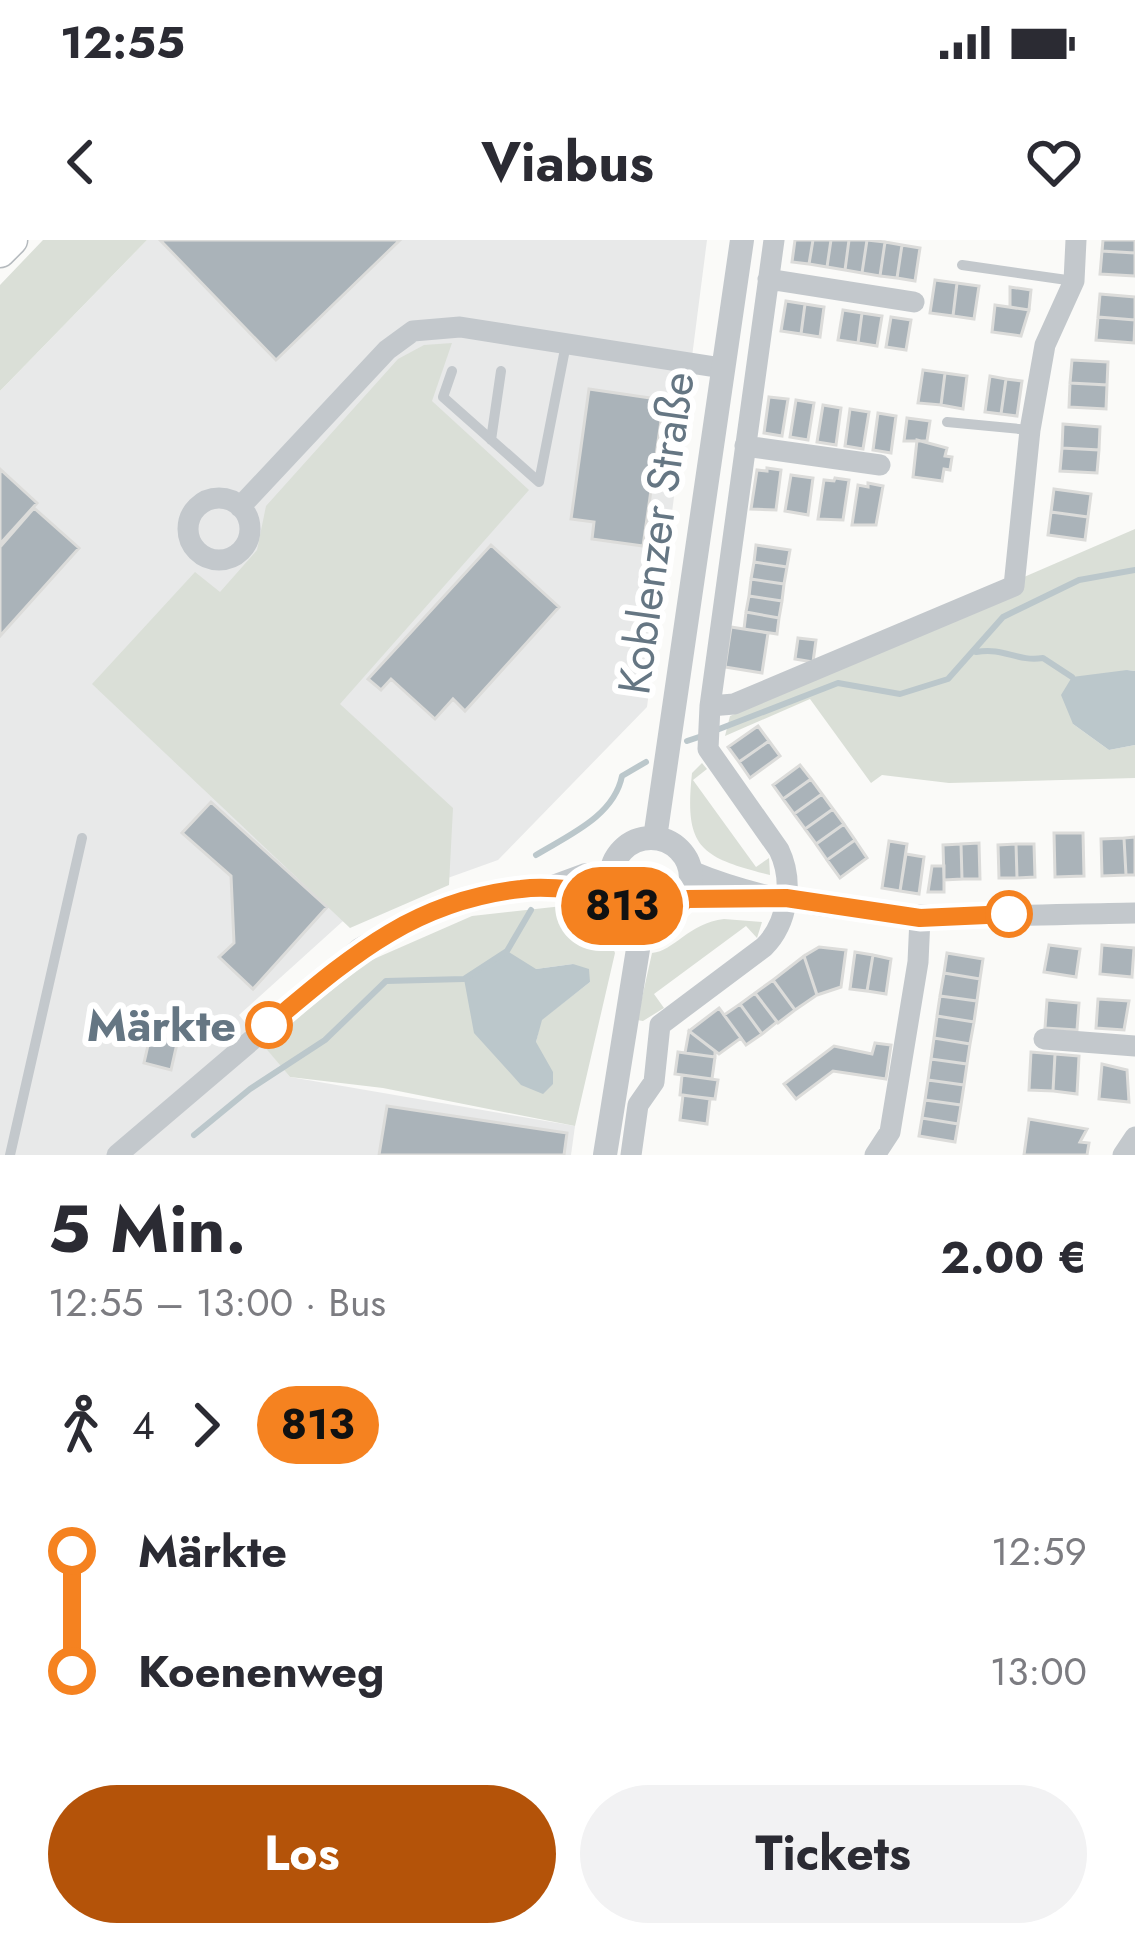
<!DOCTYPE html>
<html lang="de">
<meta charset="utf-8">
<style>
body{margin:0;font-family:Jost,sans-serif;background:#f2f2f3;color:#2b2b33;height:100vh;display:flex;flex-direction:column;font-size:45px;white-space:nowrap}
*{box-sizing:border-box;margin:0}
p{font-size:39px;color:#7c7c81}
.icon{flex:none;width:66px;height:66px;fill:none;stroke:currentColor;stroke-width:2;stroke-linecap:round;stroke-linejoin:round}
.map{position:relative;height:915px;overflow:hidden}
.panel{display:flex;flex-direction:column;background:#fff;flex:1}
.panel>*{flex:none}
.badge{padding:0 24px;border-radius:39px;font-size:42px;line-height:78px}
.map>.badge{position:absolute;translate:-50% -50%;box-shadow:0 0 0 6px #fff}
.legs{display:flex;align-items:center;gap:18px;height:132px;padding:0 48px;font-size:39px}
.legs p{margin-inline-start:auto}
.headline{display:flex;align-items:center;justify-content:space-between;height:204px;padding:0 48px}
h1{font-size:66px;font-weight:700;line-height:90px}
.button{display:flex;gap:24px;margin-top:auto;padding:24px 48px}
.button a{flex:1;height:138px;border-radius:72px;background:#b45309;color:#fff;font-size:48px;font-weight:700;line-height:138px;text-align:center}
.button a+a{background:#f2f2f3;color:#2b2b33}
ul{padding:0 48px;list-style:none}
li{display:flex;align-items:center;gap:42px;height:120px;font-size:45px}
li i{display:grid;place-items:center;width:18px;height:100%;margin:0 15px;background:currentColor}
li i::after{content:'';width:30px;height:30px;margin:-15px;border:9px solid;border-radius:50%;background:#fff}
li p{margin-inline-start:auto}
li:first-child i{background:linear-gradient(#0000 50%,currentColor 0)}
li:last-child i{background:linear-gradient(currentColor 50%,#0000 0)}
.status{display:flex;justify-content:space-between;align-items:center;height:84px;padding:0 60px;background:#fff;direction:ltr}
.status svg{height:33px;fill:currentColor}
header{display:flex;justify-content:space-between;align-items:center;height:156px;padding:0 48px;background:#fff;font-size:54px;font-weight:700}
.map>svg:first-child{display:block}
.built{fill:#e8e9e9}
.green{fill:#dadfd7;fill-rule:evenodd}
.water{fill:#bbc7cb}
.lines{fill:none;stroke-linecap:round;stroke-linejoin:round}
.stream{stroke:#bbc7cb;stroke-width:6}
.building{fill:#aab3b9;stroke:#dcdcda;stroke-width:3}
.primary-casing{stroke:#b5babe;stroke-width:33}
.service{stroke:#c3c8cc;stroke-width:10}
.minor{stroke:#c3c8cc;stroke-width:21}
.tertiary{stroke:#c3c8cc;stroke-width:24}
.primary{stroke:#fff;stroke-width:30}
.line-1-casing{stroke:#fff;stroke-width:27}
.line-1{stroke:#f58220;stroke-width:18}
.stop-1-dot{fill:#fff;stroke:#f58220;stroke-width:6}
.labels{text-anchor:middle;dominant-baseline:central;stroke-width:12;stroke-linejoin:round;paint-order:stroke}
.street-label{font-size:45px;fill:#657683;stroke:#fff}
.stop-label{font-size:45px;font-weight:bold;fill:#657683;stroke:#fff;text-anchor:end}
</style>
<div class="status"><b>12:55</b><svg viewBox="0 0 49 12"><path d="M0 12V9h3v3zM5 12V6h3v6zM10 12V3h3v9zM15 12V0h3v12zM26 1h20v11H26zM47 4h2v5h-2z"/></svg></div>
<header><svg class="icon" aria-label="back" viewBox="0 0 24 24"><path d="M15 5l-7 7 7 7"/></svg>Viabus<svg class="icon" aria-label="heart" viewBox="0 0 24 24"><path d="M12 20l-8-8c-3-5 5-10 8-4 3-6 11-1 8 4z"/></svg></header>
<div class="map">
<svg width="1135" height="915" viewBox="0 0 1135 915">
<rect width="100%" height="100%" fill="#fafaf8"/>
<path class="built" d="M 147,0 L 707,0 L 647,467 L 498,620 L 353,672 L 239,775 L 290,837 L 575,886 L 571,915 L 0,915 L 0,151 Z"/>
<path class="green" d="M 43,0 L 147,0 L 0,151 L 0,45 Z
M 452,103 L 432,161 L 529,250 L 340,464 L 453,568 L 449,645 L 350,688 L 92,444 L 195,332 L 220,352 L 257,310 L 266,266 L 398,119 L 424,105 Z
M 1135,289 L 1135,431 L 1127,430 L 1073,484 L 1109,510 L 1135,505 L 1135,538 L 949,543 L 882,535 L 871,543 L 810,459 L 725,496 L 730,476 L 1022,351 L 1024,337 Z
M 702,523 L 707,529 L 693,540 L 756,627 L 769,618 L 770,635 C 700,617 684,608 692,533 Z
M 572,665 L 604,685 L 615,713 L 575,886 L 383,848 L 290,837 L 263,805 L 367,722 L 472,676 ZM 573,724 L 590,742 L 541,780 L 536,802 L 536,729 Z
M 724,679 L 762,682 L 757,698 L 746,686 L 654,754 L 664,768 L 643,781 L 637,780 L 652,713 C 674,711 689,683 724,679 Z"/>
<path class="water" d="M 1127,430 L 1135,431 L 1135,505 L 1109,510 L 1073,484 L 1061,455 L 1072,437 Z
M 507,711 L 536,729 L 573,724 L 589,729 L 590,742 L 542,780 L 536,802 L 553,832 L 553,844 L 543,854 L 521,845 L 474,793 L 464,739 Z"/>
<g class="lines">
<path class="stream" d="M 976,412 C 1005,407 1016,422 1043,418 L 1072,437
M 714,491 L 838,443 L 900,454 L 948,439 L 1003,377 L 1079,340 L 1135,330
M 687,501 L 702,496
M 536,615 C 569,595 614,576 622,536 L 646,522
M 194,895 L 250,849 L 325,800 L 386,741 L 464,739 L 507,711 L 531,670"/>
</g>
<path class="building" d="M 160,0 L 400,0 L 276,120 Z
M 795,0 L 813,0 L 809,24 L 792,22 Z
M 813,0 L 831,0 L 827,27 L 809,24 Z
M 831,0 L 849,0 L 845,30 L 827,27 Z
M 849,0 L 867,0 L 862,33 L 845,30 Z
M 867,0 L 885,2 L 880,36 L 862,33 Z
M 1103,0 L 1135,0 L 1135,13 L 1102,11 Z
M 885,2 L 902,5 L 897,38 L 880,36 Z
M 902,5 L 920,8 L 915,41 L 897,38 Z
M 1102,11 L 1135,13 L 1135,36 L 1100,34 Z
M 935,40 L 957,43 L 953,76 L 930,73 Z
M 957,43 L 979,46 L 974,79 L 953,76 Z
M 1010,47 L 1031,50 L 1029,70 L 1010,67 Z
M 1100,54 L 1135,57 L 1135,80 L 1098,77 Z
M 786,61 L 805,64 L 801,94 L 781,91 Z
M 805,64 L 824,67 L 820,97 L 801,94 Z
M 995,65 L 1029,70 L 1021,96 L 992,92 Z
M 843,70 L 862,73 L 858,103 L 838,100 Z
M 862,73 L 882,76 L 877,106 L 858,103 Z
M 891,77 L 911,80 L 906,110 L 886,107 Z
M 1098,77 L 1135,80 L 1134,103 L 1096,100 Z
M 1072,120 L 1108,122 L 1107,145 L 1070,143 Z
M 923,130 L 945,133 L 941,165 L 918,163 Z
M 945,133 L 967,136 L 963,169 L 941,165 Z
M 990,136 L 1006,139 L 1001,174 L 985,172 Z
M 1006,139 L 1022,141 L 1017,176 L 1001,174 Z
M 1070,143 L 1107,145 L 1106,169 L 1069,167 Z
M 589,149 L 664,160 L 643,306 L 592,299 L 594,282 L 571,279 Z
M 769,157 L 788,159 L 782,196 L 764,193 Z
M 796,160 L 814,163 L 808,200 L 790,197 Z
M 823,165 L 841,168 L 836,205 L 817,202 Z
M 850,169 L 869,172 L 863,209 L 845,206 Z
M 878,173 L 896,176 L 891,213 L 873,210 Z
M 907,178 L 930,181 L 927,201 L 904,201 Z
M 1063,184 L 1100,187 L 1099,210 L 1062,208 Z
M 917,200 L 947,208 L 945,216 L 952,217 L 950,230 L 944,229 L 942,241 L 913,237 Z
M 1062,208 L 1099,210 L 1097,233 L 1060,231 Z
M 767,228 L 781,230 L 776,270 L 751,269 L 757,230 L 767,231 Z
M 0,229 L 37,263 L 0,304 Z
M 791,235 L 813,238 L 808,275 L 785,271 Z
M 835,238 L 849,240 L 843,280 L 818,279 L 824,240 L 834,241 Z
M 868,243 L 883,246 L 876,285 L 852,285 L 858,245 L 868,247 Z
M 1054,249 L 1091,254 L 1088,277 L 1051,272 Z
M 34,268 L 79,308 L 0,396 L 0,307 Z
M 1051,272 L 1088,277 L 1085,300 L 1048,295 Z
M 491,305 L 559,367 L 465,471 L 453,459 L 435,479 L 391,439 L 381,450 L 368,439 Z
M 756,305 L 790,310 L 787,327 L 754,322 Z
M 754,322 L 787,327 L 784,344 L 751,339 Z
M 751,339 L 784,344 L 782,361 L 749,356 Z
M 749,356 L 782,361 L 779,378 L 746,372 Z
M 746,372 L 779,378 L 777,394 L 744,389 Z
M 731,387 L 768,393 L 762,433 L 725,427 Z
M 798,398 L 816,400 L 813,422 L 795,419 Z
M 758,486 L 769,501 L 739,522 L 728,507 Z
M 769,501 L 780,516 L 750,538 L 739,522 Z
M 800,525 L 811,539 L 783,559 L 773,545 Z
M 811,539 L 822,554 L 794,574 L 783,559 Z
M 822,554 L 833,569 L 805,589 L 794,574 Z
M 211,562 L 327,667 L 253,749 L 219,717 L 234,703 L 231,636 L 182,593 Z
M 833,569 L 844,584 L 816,604 L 805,589 Z
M 844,584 L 855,600 L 827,620 L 816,604 Z
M 1054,593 L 1083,593 L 1084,636 L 1055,637 Z
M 1135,597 L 1135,635 L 1126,635 L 1124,598 Z
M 1124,598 L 1126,635 L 1102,636 L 1101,599 Z
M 855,600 L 867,618 L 840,638 L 827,620 Z
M 889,601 L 907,604 L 900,651 L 882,648 Z
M 979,603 L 980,639 L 962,639 L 961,604 Z
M 961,604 L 962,639 L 944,640 L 943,605 Z
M 1016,604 L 1017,638 L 999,638 L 998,605 Z
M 1016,604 L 1034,604 L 1035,637 L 1017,638 Z
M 906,614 L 924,617 L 919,654 L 900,651 Z
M 932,626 L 944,626 L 944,652 L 928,652 Z
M 1049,705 L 1080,709 L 1076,737 L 1044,732 Z
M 1102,705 L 1134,708 L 1132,737 L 1100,734 Z
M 819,707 L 846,710 L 841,747 L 817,755 L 804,716 Z
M 855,712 L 873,715 L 867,751 L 850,749 Z
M 947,713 L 983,719 L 980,739 L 944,733 Z
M 873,715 L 891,719 L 886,754 L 867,751 Z
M 804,716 L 817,755 L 795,770 L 773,740 Z
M 944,733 L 980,739 L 977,761 L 940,756 Z
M 773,740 L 795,770 L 778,783 L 755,753 Z
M 755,753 L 777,782 L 762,794 L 740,764 Z
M 940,756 L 977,761 L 974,782 L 937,776 Z
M 1098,759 L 1129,761 L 1124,790 L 1096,788 Z
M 1047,760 L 1079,763 L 1077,790 L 1045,788 Z
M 740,764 L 762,794 L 746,805 L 724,775 Z
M 719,768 L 741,798 L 719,814 L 689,791 Z
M 937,776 L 974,782 L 970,804 L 934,798 Z
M 689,791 L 715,811 L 715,817 L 685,813 Z
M 151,792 L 178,799 L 171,830 L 144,823 Z
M 934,798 L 970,804 L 967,824 L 931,819 Z
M 875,803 L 891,805 L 886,839 L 833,831 L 796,859 L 784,844 L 834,806 L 872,814 Z
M 678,812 L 715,817 L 712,839 L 675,834 Z
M 1031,812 L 1055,814 L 1053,851 L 1029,850 Z
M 1055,814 L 1079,816 L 1077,854 L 1053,851 Z
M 931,819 L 967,824 L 964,845 L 928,840 Z
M 1102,824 L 1127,830 L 1129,862 L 1099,859 Z
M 682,835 L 718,840 L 715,859 L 680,855 Z
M 928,840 L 964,845 L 961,865 L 925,860 Z
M 683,855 L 710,859 L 707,884 L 680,880 Z
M 925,860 L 961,865 L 958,884 L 922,878 Z
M 387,866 L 567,893 L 564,915 L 379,915 Z
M 922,878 L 958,884 L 955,902 L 919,896 Z
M 1029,879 L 1087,889 L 1080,902 L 1089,903 L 1087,915 L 1024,915 Z"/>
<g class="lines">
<g class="primary-casing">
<path id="primary" d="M 0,12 L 12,0"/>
</g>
<path class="service" d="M 962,25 L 1074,41
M 452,131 L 443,157 L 539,242 L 566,104
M 947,182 L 1030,190
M 491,200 L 501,131
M 10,915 L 82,598"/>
<path class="minor" d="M 768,39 L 914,62
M 745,206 L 880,225
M188 289a31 31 0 1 1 62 0a31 31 0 1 1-62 0Z
M 240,267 L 387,110 L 413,91 L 460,87 L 722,128
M 710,466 L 734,464 L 1014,346 L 1030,190 L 1045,105 L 1074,41 L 1076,0
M 691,631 C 830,689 988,675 1135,673
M 554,645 L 584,634 L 612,631
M 686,659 L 762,659
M 1044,799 L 1135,806
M 117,915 L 360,708 C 414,677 475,649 539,648 C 564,648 590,652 614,655
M 631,915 L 638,865 L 654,842 L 660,785 L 764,707 C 788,683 794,641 779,610 L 708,509 L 710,466 L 774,0
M 875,915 L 890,892 L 918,722 L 920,678
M 1123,915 L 1135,897"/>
<path class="tertiary" d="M611 638a40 40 0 1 1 80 0a40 40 0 1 1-80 0Z
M 655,598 L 742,0
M 605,915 L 643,678"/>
<use href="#primary" class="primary"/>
</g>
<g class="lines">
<g class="line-1-casing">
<path id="line-1" d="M 269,785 C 349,718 412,661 521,649 C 551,645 584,652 614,655 C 632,683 664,685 686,659 L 786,658 L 920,678 L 1009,674"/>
</g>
<use href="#line-1" class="line-1"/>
</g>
<g class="stop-1-dot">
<circle cx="1009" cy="674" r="21"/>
<circle cx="269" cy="785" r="21"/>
</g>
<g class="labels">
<g class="street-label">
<text transform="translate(656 293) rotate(-82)">Koblenzer Straße</text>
</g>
<g class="stop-label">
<text x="236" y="785">Märkte</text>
</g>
</g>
</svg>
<b class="badge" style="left:622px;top:666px;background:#f58220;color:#111">813</b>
</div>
<section class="panel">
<div class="headline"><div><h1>5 Min.</h1><p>12:55 – 13:00 · Bus</p></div><b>2.00 €</b></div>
<div class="legs"><svg class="icon" aria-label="walk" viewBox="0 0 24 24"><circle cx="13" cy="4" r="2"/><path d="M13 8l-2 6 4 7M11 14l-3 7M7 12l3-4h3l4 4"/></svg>4<svg class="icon" aria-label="forward" viewBox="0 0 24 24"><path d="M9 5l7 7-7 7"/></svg><b class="badge" style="background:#f58220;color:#111">813</b></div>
<ul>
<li><i style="color:#f58220"></i><b>Märkte</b><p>12:59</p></li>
<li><i style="color:#f58220"></i><b>Koenenweg</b><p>13:00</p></li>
</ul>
<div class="button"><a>Los</a><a>Tickets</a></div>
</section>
